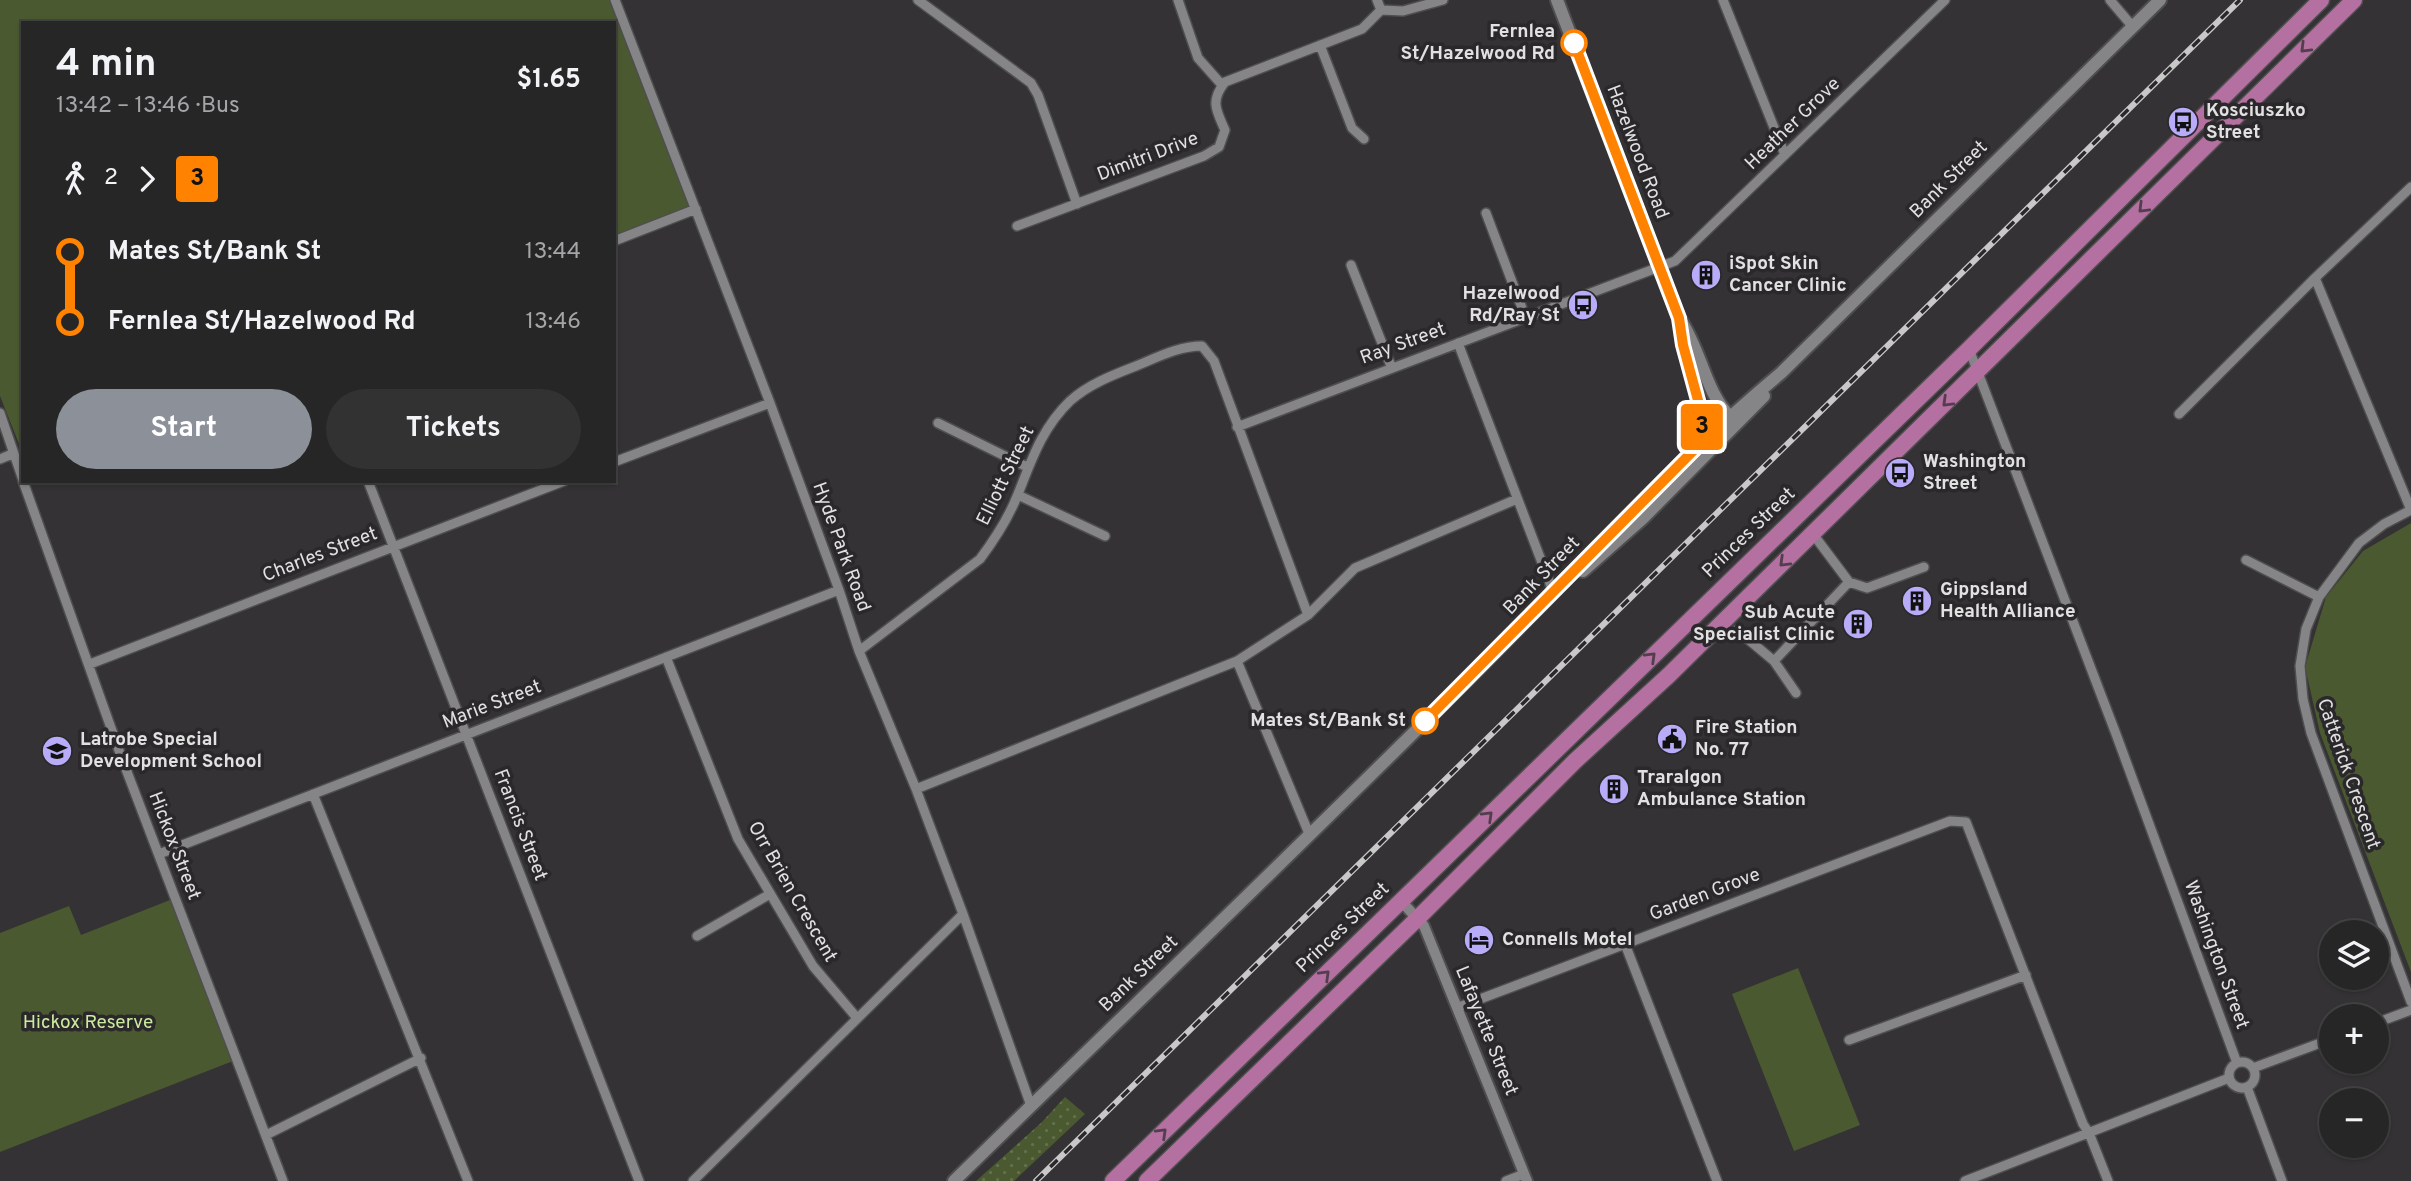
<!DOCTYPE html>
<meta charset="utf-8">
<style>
body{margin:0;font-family:Overpass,sans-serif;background:#333233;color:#f1f3f6;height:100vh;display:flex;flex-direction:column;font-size:26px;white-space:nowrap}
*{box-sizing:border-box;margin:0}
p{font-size:23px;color:#a4a5a7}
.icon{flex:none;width:38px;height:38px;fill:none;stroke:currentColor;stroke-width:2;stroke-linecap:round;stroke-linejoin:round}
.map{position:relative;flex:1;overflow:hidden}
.drawer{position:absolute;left:21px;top:21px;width:595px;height:462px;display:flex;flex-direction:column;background:#272627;border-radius:0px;box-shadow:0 2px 5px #0004,0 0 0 2px #434344}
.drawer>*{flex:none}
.badge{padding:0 14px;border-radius:5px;font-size:24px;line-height:46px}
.buttons{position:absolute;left:2319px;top:920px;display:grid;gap:14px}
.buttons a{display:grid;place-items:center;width:70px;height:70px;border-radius:50%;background:#272627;box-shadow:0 2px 5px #0004,0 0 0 2px #434344;font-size:35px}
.map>.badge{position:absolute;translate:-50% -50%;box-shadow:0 0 0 4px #fff}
.legs{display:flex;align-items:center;gap:10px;height:77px;padding:0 35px;font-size:23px}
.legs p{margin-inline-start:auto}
.overview{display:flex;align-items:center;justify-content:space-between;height:119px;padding:0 35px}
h1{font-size:38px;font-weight:700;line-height:52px}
.primary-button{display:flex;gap:14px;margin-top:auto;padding:14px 35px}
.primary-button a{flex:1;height:80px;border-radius:42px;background:#8c9099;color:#fff;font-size:28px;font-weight:700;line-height:80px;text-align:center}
.primary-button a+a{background:#333233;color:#f1f3f6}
ul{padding:0 35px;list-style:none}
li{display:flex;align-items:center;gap:24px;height:70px;font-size:26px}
li i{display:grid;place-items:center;width:10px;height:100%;margin:0 9px;background:currentColor}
li i::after{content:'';width:18px;height:18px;margin:-9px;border:5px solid;border-radius:50%;background:#272627}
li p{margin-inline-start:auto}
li:first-child i{background:linear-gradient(#0000 50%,currentColor 0)}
li:last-child i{background:linear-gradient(currentColor 50%,#0000 0)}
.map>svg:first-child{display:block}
.grass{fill:url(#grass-dots)}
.green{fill:#4a5930}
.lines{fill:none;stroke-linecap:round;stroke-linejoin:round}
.minor-casing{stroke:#4f4e4f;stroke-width:12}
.tertiary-casing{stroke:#4f4e4f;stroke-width:14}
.secondary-casing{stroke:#4f4e4f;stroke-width:16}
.trunk-casing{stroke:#4f4e4f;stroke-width:19}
.minor{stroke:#858486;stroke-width:9}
.tertiary{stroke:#858486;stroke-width:10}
.secondary{stroke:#858486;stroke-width:12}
.trunk{stroke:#b470a0;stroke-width:16}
.rail-casing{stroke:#c9c8c9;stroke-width:6}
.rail{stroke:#2a282a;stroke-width:3.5;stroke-dasharray:10;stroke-linecap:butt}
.oneway{stroke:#533e4d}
.line-1-casing{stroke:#fff;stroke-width:16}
.line-1{stroke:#ff8200;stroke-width:10}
.stop-1-dot{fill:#fff;stroke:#ff8200;stroke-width:3.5}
.labels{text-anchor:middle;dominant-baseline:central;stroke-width:7;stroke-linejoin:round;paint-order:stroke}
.stop-label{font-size:19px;font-weight:bold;fill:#e2e1e2;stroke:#2a282a;text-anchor:end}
.poi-label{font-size:19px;font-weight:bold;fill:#e2e1e2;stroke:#2a282a;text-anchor:start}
.street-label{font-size:19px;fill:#e2e1e2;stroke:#2a282a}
.park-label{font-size:19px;fill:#cdeb9f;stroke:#2a282a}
</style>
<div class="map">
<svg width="2411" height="1181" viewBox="0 0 2411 1181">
<defs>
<pattern id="grass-dots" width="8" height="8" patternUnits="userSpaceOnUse" patternTransform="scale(1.75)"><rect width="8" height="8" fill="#4a5930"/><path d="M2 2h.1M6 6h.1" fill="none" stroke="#64714e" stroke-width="1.8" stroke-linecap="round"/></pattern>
</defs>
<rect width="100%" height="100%" fill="#343234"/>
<path class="grass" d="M 1065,1097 L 1085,1114 L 1014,1181 L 976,1181 L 1042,1122 Z"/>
<path class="green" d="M 0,0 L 613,0 L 694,208 L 614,239 L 614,23 L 23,23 L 23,454 L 0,396 Z
M 2411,523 L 2411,972 L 2320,733 L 2305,667 L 2326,597 L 2363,551 Z
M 170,900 L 233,1061 L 0,1152 L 0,933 L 69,906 L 81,935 Z
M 1798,968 L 1860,1125 L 1794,1151 L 1732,994 Z"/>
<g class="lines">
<g class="minor-casing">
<path id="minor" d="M 615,0 L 770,403 L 839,590 L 859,651 L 916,789 L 963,914 L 1031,1106
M 918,0 L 1031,83 L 1038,95 L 1077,204
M 1178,0 L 1198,58 L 1222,85
M 1377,0 L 1381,10 L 1403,11 L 1443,0
M 1723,0 L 1785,155
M 2110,0 L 2133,27
M 1320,45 L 1352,128 L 1364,139
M 1486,213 L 1525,316
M 1017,226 L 1204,156 L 1219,147 L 1225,130 C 1216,110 1210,101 1225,82 L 1362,29 L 1381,10
M 614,241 L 696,209
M 1351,265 L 1391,366
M 2315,278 L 2411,510
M 1458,343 L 1554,594
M 1969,349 L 2116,734 L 2237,1063
M 0,413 L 23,480
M 2179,414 L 2315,278 L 2411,187
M 938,423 L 1027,467
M 1237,427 L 1675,261 L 1945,0
M 0,459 L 12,454
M 614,462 L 770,403
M 23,481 L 121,756 L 283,1181
M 368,481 L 639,1181
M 1018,495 L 1105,536
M 2411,510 L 2384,524 L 2359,543 L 2319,597 L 2306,629 L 2300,666 L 2303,699 L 2311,733 L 2411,1002
M 2246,560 L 2319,597
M 1849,582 L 1867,588 L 1924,567
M 1737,630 L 1774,661
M 859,651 L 980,559 C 995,539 1009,517 1018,494 C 1032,459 1042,428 1070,401 C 1089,384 1113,375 1136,366 C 1158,357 1179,346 1202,346 L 1214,361 L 1308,615
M 666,657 L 738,839 L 813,966 L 857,1018
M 1237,661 L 1310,836
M 90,664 L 564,481
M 1796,693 L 1774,661 L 1849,582 L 1813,534
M 916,789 L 1237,661 L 1308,615 L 1355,568 L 1517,499
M 313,794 L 468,1181
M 159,854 L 839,590
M 697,936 L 770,894
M 1625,944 L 1717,1181
M 1459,1007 L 1950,821 L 1966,822 L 2083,1124 L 2089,1133 L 2108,1181
M 2376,1023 L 2411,1010
M 1849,1040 L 2026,975
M2229 1075a13 13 0 1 1 26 0a13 13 0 1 1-26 0Z
M 2253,1068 L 2331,1039
M 2247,1087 L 2282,1181
M 266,1135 L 421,1058
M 693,1181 L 963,914
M 1506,1181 L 1524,1174
M 1965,1181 L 2229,1078"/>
</g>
<g class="tertiary-casing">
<path id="tertiary" d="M 1401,901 L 1424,926 L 1527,1181"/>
</g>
<g class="secondary-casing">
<path id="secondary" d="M 1557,0 L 1679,318 L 1683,345 L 1702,415 L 1703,425 L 1697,446
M 1681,321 C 1701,351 1705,390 1729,416
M 1583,571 L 1642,519 L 1764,396
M 954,1181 C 1126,1013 1299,847 1469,678 C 1573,575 1669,466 1781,373 L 2160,0"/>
</g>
<g class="trunk-casing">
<path id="trunk" d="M 1113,1181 L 1969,349 L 2321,0
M 1147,1181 L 1418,918 L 1575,761 L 1669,675 L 2354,0"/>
</g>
<use href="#minor" class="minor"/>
<use href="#tertiary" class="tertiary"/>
<use href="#secondary" class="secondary"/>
<use href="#trunk" class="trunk"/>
<g class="rail-casing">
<path id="rail" d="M 1036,1181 L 2240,0"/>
</g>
<use href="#rail" class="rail"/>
</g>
<defs><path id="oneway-chevron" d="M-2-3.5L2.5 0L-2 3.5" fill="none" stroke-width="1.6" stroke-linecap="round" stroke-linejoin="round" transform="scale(1.75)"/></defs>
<g class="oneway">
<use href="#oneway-chevron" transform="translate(2305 48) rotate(135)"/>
<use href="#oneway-chevron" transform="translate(2143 208) rotate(135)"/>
<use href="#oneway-chevron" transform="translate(1947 402) rotate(136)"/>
<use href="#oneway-chevron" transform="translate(1784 562) rotate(136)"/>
<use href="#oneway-chevron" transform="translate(1651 657) rotate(-44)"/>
<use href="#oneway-chevron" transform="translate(1488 816) rotate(-44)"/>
<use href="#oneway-chevron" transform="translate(1325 975) rotate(-44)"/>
<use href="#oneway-chevron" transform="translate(1162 1133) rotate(-44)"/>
</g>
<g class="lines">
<g class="line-1-casing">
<path id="line-1" d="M 1425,721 L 1696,448 L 1703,425 L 1702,415 L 1683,345 L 1679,318 L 1574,43"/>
</g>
<use href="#line-1" class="line-1"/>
</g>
<defs>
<g id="bus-disc" transform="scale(1.575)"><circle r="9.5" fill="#b8abf7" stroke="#2a282a"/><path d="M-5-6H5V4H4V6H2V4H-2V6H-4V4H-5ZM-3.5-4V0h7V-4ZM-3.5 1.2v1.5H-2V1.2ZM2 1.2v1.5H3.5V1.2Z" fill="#111"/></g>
<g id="building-disc" transform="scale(1.575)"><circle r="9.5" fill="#b8abf7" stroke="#2a282a"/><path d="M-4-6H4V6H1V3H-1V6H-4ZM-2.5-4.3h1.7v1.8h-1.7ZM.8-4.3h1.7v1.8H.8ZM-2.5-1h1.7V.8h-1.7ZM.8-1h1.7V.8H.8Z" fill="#111"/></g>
<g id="civic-disc" transform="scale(1.575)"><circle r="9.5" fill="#b8abf7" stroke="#2a282a"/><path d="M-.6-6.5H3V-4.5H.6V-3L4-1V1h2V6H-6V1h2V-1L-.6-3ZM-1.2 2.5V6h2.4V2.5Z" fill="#111"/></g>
<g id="school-disc" transform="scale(1.575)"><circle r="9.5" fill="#b8abf7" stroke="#2a282a"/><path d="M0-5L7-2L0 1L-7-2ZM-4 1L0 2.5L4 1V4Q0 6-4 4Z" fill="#111"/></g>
<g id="hotel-disc" transform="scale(1.575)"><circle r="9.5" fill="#b8abf7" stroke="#2a282a"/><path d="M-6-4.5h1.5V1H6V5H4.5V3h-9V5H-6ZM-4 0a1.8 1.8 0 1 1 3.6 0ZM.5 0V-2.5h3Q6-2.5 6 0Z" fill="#111"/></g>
</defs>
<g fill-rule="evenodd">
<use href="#bus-disc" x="2183" y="122"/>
<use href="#building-disc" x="1706" y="275"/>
<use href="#bus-disc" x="1583" y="305"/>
<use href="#bus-disc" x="1900" y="473"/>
<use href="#building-disc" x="1917" y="601"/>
<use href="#building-disc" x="1858" y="624"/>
<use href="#civic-disc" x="1672" y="739"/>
<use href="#school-disc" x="57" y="751"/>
<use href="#building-disc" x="1614" y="789"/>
<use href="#hotel-disc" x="1479" y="940"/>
</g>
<g class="stop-1-dot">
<circle cx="1574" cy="43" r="12"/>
<circle cx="1425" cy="721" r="12"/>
</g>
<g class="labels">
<g class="stop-label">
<text x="1555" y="32">Fernlea<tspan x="1555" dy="22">St/Hazelwood Rd</tspan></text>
<text x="1406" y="721">Mates St/Bank St</text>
</g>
<g class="poi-label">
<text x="2206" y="111">Kosciuszko<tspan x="2206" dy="22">Street</tspan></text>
<text x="1729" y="264">iSpot Skin<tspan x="1729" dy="22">Cancer Clinic</tspan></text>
<text x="1560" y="294" text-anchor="end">Hazelwood<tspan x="1560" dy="22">Rd/Ray St</tspan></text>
<text x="1923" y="462">Washington<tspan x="1923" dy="22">Street</tspan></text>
<text x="1940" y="590">Gippsland<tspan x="1940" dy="22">Health Alliance</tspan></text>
<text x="1835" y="613" text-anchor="end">Sub Acute<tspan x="1835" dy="22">Specialist Clinic</tspan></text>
<text x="1695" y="728">Fire Station<tspan x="1695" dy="22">No. 77</tspan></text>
<text x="80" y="740">Latrobe Special<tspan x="80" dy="22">Development School</tspan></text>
<text x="1637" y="778">Traralgon<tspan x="1637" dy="22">Ambulance Station</tspan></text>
<text x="1502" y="940">Connells Motel</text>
</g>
<g class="street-label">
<text transform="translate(1793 124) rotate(-44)">Heather Grove</text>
<text transform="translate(1637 152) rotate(69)">Hazelwood Road</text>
<text transform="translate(1148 157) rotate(-21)">Dimitri Drive</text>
<text transform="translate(1949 180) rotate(-45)">Bank Street</text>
<text transform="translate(1403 344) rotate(-20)">Ray Street</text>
<text transform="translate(1006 476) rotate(-64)">Elliott Street</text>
<text transform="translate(1749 533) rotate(-44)">Princes Street</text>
<text transform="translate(841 547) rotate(70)">Hyde Park Road</text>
<text transform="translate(320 555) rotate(-21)">Charles Street</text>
<text transform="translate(1542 576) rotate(-46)">Bank Street</text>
<text transform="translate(492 705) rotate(-21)">Marie Street</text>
<text transform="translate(2348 774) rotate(71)">Catterick Crescent</text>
<text transform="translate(520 825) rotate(69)">Francis Street</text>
<text transform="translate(174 846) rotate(69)">Hickox Street</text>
<text transform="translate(792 892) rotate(60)">Orr Brien Crescent</text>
<text transform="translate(1705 895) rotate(-21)">Garden Grove</text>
<text transform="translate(1343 928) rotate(-44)">Princes Street</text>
<text transform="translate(2216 955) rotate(70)">Washington Street</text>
<text transform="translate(1139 974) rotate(-44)">Bank Street</text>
<text transform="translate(1486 1031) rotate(68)">Lafayette Street</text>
</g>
<g class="park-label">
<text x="88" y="1023">Hickox Reserve</text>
</g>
</g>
</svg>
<div class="buttons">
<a><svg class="icon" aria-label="layers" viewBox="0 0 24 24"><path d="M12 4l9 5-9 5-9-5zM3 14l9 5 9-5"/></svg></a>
<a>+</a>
<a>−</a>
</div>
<b class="badge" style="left:1702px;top:427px;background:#ff8200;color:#111">3</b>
<section class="drawer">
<div class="overview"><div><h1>4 min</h1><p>13:42 – 13:46 · Bus</p></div><b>$1.65</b></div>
<div class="legs"><svg class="icon" aria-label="walk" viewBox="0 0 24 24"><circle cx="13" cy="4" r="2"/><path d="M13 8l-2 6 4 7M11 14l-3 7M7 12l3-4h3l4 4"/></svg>2<svg class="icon" aria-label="forward" viewBox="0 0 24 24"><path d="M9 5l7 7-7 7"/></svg><b class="badge" style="background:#ff8200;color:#111">3</b></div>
<ul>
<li><i style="color:#ff8200"></i><b>Mates St/Bank St</b><p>13:44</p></li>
<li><i style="color:#ff8200"></i><b>Fernlea St/Hazelwood Rd</b><p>13:46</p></li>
</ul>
<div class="primary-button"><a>Start</a><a>Tickets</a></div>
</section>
</div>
